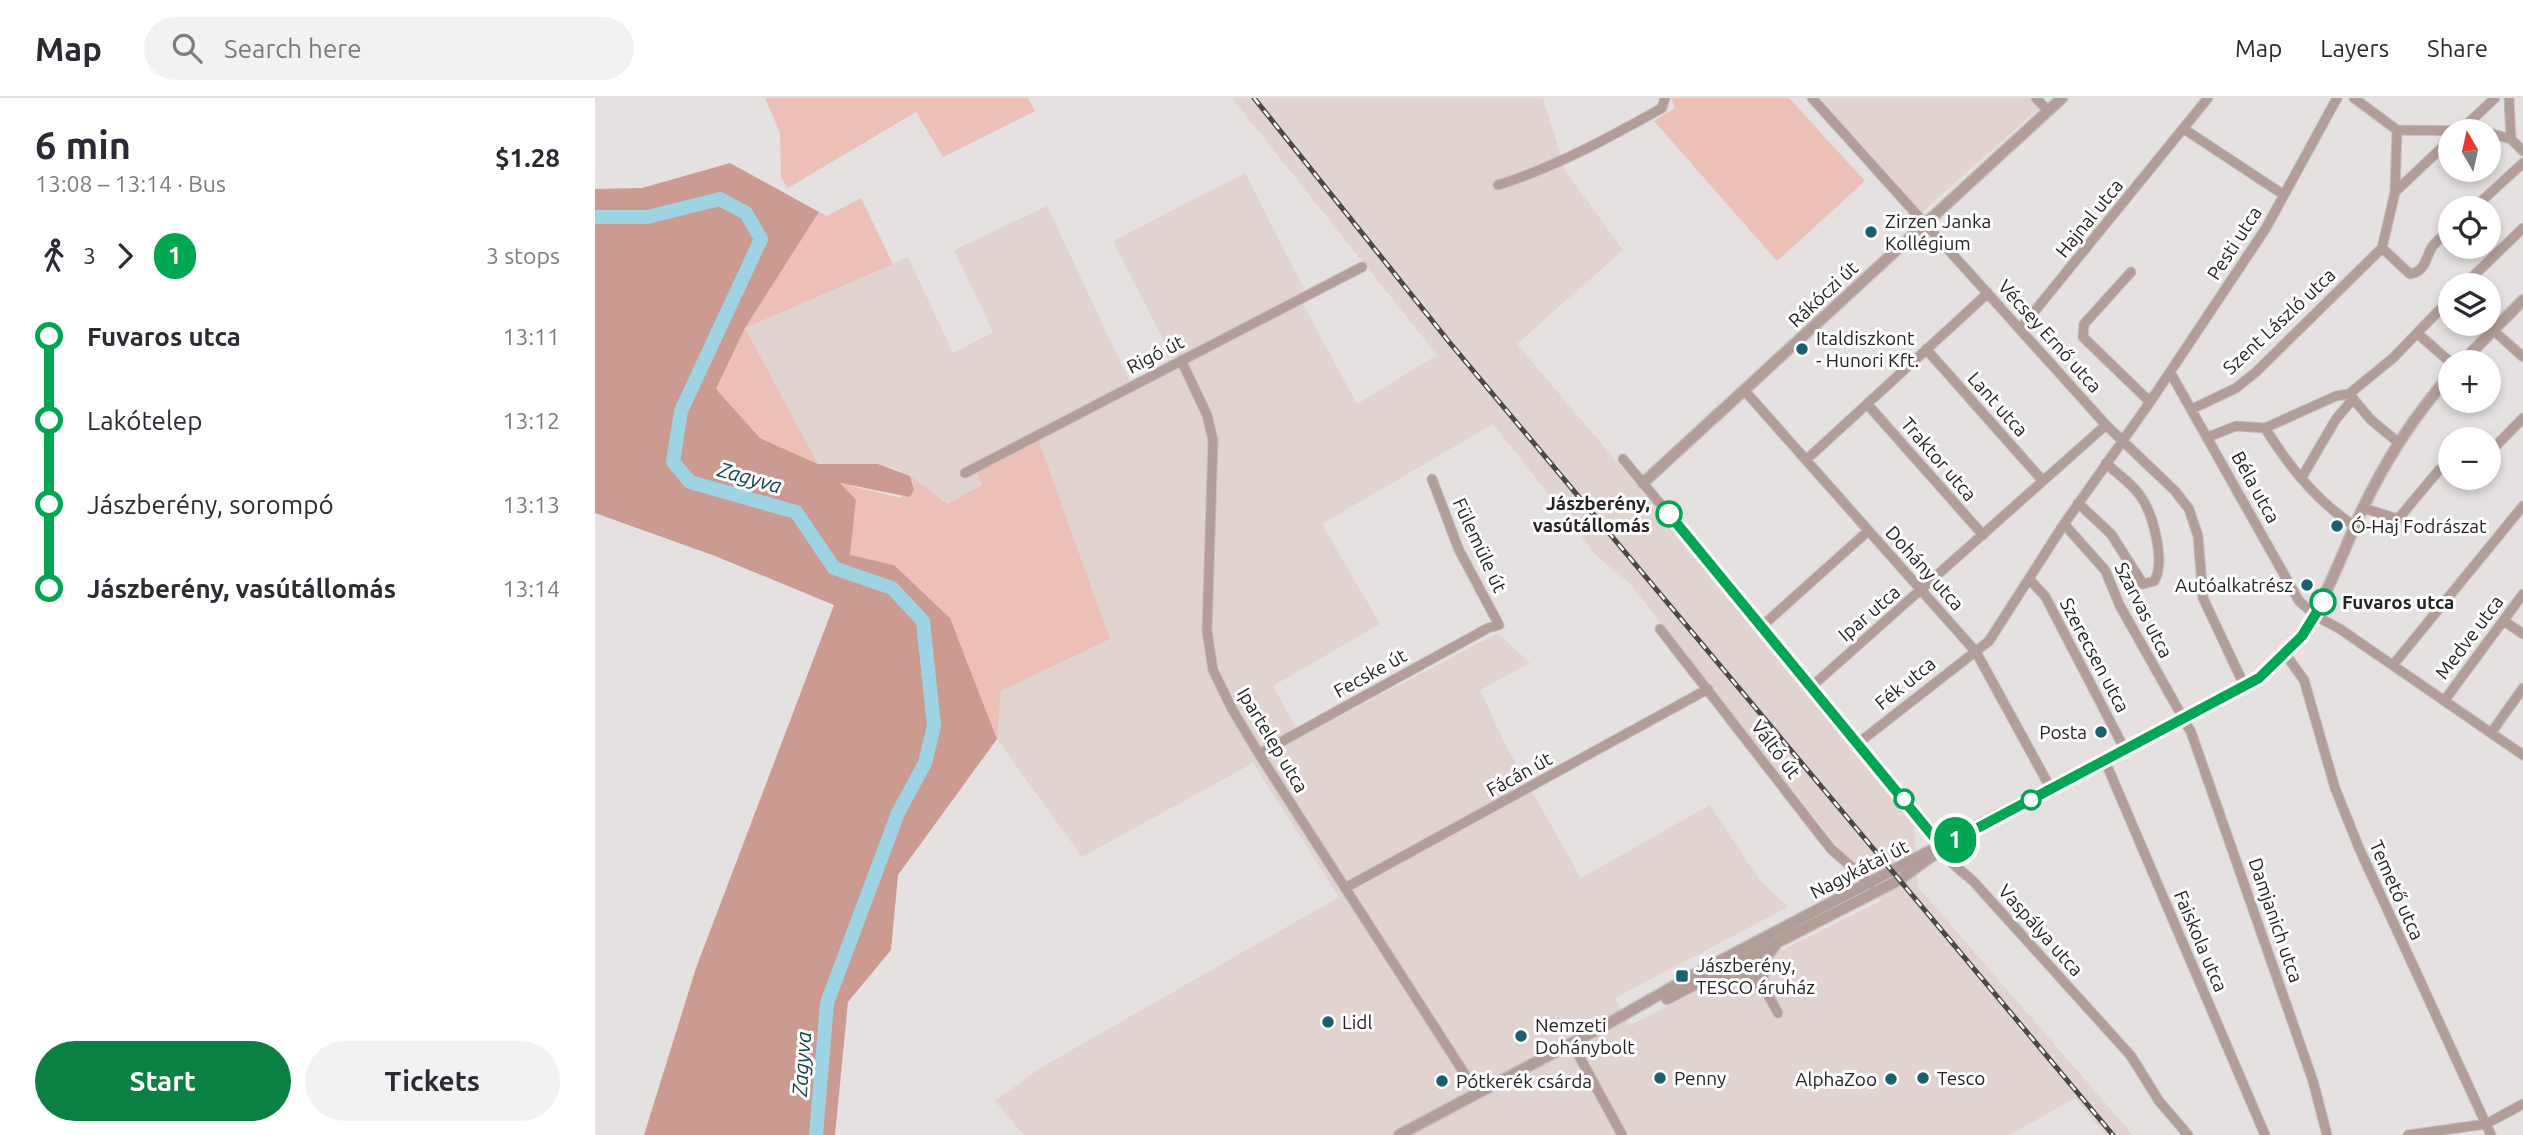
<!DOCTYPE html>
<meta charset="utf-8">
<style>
body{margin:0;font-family:Ubuntu,sans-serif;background:#f2f2f3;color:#2b2b33;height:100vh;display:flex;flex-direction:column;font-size:26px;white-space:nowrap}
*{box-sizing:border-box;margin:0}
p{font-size:23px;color:#7c7c81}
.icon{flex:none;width:38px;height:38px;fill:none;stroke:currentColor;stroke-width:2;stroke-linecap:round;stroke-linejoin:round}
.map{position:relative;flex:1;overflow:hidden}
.drawer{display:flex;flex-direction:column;background:#fff;width:595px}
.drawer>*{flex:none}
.badge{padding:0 14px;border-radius:23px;font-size:24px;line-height:46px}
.needle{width:46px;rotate:351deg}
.tools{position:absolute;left:1843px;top:21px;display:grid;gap:14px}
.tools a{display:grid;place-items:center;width:63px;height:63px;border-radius:50%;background:#fff;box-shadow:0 4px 10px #0003;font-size:35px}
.map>.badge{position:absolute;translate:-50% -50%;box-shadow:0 0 0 4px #fff}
.legs{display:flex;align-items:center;gap:10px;height:77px;padding:0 35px;font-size:23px}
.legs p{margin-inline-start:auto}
.headline{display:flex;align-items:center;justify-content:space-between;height:119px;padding:0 35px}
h1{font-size:38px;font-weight:700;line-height:52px}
.primary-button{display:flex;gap:14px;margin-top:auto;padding:14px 35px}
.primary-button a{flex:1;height:80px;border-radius:42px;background:#0b8043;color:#fff;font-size:28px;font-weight:700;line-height:80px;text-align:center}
.primary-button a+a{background:#f2f2f3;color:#2b2b33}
ul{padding:0 35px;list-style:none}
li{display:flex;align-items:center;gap:24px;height:84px;font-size:26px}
li i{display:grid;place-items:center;width:10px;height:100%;margin:0 9px;background:currentColor}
li i::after{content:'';width:18px;height:18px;margin:-9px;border:5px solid;border-radius:50%;background:#fff}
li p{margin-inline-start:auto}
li:first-child i{background:linear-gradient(#0000 50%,currentColor 0)}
li:last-child i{background:linear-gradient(currentColor 50%,#0000 0)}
header{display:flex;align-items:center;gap:42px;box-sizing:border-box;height:98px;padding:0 35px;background:#fff;border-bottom:2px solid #e1e1e2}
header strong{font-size:33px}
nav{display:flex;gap:38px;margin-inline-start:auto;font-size:24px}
.search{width:490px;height:63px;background:#f2f2f3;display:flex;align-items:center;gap:18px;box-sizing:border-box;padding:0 24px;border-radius:38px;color:#7c7c81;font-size:26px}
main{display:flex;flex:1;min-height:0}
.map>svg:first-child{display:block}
.built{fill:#e0d3d0;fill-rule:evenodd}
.green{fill:#ecc0b7}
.forest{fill:#cb9b92}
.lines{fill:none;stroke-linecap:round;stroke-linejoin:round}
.river{stroke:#9dd3e3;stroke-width:14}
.minor-casing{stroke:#c2bfbe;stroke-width:11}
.tertiary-casing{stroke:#c2bfbe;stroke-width:13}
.minor{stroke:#b39d99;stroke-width:9}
.tertiary{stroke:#b39d99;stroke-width:10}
.rail-casing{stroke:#4a4848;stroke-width:5}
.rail{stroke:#fff;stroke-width:2.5;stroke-dasharray:8;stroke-linecap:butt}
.line-1-casing{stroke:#fff;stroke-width:16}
.line-1{stroke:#00a651;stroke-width:10}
.poi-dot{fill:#196071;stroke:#fff;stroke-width:2.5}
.stop-1-dot{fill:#fff;stroke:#00a651;stroke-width:3.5}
.labels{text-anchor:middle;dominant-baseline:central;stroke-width:6;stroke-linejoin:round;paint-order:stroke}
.street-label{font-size:19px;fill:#252323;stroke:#fff}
.poi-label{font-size:19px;fill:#252323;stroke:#fff;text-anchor:start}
.stop-label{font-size:19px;font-weight:bold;fill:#252323;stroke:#fff;text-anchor:end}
.water-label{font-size:21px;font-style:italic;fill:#154551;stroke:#fff}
</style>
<header>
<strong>Map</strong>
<div class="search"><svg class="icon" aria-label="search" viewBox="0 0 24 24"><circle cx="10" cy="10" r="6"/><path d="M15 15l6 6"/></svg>Search here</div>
<nav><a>Map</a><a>Layers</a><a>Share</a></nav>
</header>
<main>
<section class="drawer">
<div class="headline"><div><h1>6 min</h1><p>13:08 – 13:14 · Bus</p></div><b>$1.28</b></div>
<div class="legs"><svg class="icon" aria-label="walk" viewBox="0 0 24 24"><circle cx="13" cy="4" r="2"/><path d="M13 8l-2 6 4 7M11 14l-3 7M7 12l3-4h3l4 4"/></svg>3<svg class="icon" aria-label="forward" viewBox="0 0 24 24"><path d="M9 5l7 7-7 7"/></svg><b class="badge" style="background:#00a651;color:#fff">1</b><p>3 stops</p></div>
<ul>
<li><i style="color:#00a651"></i><b>Fuvaros utca</b><p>13:11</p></li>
<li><i style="color:#00a651"></i><span>Lakótelep</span><p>13:12</p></li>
<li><i style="color:#00a651"></i><span>Jászberény, sorompó</span><p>13:13</p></li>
<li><i style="color:#00a651"></i><b>Jászberény, vasútállomás</b><p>13:14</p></li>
</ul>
<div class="primary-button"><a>Start</a><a>Tickets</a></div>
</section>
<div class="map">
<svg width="1928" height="1037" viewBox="0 0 1928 1037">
<rect width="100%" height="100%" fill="#e5e1e0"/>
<path class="built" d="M 637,0 L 948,0 L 971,74 L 1028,152 L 922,246 L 1044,390 L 1319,727 L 1323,789 L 1538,1037 L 1511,1037 L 1480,1000 L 1415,1037 L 429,1037 L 400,1003 L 447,969 L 744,799 L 658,665 L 487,759 L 402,641 L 406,593 L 515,541 L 443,341 L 381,371 L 387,387 L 352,406 L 301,371 L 283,366 L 223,366 L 150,230 L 313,159 L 358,255 L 398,234 L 359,152 L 452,108 L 535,284 L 578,261 L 518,143 L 650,75 L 710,193 L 703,197 L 762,306 L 842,257 ZM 898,326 L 1001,457 L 1035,486 L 1286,803 L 1033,928 L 1020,900 L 1193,809 L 1164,781 L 1115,707 L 986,780 L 910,646 L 885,592 L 935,565 L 903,535 L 706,639 L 678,588 L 785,526 L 727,426 Z
M 1225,0 L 1435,0 L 1444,10 L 1327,114 Z"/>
<path class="green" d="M 170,0 L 433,0 L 440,13 L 348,59 L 321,14 L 193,90 L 186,80 L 185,35 Z
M 1076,0 L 1194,0 L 1270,83 L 1182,163 L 1059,23 L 1080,10 Z
M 266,100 L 298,166 L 150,230 L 223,366 L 165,340 L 121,291 L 150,230 L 224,114 L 232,118 Z
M 443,341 L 515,541 L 406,593 L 402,641 L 355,520 L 299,467 L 254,458 L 261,403 L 244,385 L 306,400 L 318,384 L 315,378 L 352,406 L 387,387 L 381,371 Z"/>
<path class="forest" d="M 135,65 L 224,114 L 150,230 L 121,291 L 165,340 L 223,366 L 283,366 L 315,378 L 319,392 L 315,399 L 245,385 L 261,402 L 255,457 L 299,467 L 355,520 L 402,641 L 303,777 L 296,852 L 253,904 L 240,1037 L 49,1037 L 101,870 L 239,507 L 120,458 L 0,415 L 0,91 L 47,90 Z"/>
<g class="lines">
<path class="river" d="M 0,119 L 52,119 L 125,101 L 151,115 L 166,141 L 86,313 L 78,364 L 95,384 L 201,414 L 239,470 L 297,490 L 328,523 L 339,628 L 330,665 L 303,715 L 232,905 L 221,1037"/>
<g class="minor-casing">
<path id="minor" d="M 1217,0 L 1511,327 L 1580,393 L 1594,411 L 1603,438 L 1608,500 L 1650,589
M 1441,0 L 1453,13
M 1759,0 L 1802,32 L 1886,33
M 1914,0 L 1916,41
M 1589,31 L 1689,97
M 1866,32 L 1900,0
M 1894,35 L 1916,41 L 1928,53
M 903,87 C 961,69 1013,40 1067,10 L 1070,0
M 1800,94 L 1802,32
M 1879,110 L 1928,65
M 1787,150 L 1815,176 C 1831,173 1830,161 1837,149 C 1841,143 1849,137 1855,132
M 1536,174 L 1489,226 L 1488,239 L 1555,304
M 1869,187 L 1928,130
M 1425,231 L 1613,0
M 1898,232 L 1928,259
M 1823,236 L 1855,264
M 1331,251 L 1448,383
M 586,262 L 612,317 L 618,342 L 612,533 L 618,572 L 637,611 L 664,656 L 882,995
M 1575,274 L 1704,503 L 1721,518 L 1745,531 L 1928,657
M 1149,292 L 1381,554 L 1456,691
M 1755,297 L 1776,322 L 1804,345
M 1273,307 L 1388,437
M 1597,311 L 1641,290 L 1661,274 L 1787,150 L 1800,94 L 1855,42
M 1670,330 C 1693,367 1723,405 1760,428
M 1613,339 L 1641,328 L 1670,330 L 1741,298 L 1754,296 L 1798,260 L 1855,201
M 1894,355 L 1928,320
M 1028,361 L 1334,731 L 1357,765 L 1378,783 L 1536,958 L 1564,1003 L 1593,1037
M 1211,362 L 1393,195
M 370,375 L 767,169
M 1707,379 L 1741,321 L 1758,301
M 1483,405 L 1516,436 L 1548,486 L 1559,483 C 1571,465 1558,416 1546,399 C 1538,386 1522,376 1511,365
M 1768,410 L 1803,421 L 1844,372 L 1855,368
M 1469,426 L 1510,472 L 1525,508 L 1596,634 L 1718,983 L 1732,1037
M 1434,481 L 1450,498 L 1530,652
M 1909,523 L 1928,536
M 1166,529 L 1273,433
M 1065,531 L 1236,751 L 1276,786
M 1691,557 L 1709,582 L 1740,690 L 1764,750 L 1896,1037
M 1798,567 L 1928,408
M 1216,589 L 1511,327
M 1849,603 L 1928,496
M 1896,635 L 1928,590
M 1262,646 L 1394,543 L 1469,426 L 1555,304 L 1671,130 L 1742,0
M 664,656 L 893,530 L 904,527 L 864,452 L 837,381
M 1510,663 L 1670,1037
M 750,790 L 1113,591
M 1150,855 L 1183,915
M 977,945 L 1027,1037
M 1813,1037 L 1891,1026 L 1928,1006"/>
</g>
<g class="tertiary-casing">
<path id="tertiary" d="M 1867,264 L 1928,202
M 1048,385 L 1467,0
M 1123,879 L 1143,876 L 1168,889
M 1168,889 L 1168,863 L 1180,848
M 1072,901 L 1304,782 L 1340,756
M 804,1037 L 1009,928 L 1102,875 L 1664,580 C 1723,534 1737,477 1767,412 C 1790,363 1819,318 1855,277"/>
</g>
<use href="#minor" class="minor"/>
<use href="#tertiary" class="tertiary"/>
<g class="rail-casing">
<path id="rail" d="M 659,0 L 855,245 L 1518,1037"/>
</g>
<use href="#rail" class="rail"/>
</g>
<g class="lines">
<g class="line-1-casing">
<path id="line-1" d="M 1074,416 L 1347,749 L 1664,580 L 1707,538 L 1728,504"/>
</g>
<use href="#line-1" class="line-1"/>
</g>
<g class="poi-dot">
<circle cx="1276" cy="134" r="7"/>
<circle cx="1207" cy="251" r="7"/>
<circle cx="1742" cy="428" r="7"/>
<circle cx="1712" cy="487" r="7"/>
<circle cx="1506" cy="634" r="7"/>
<rect x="1080" y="871" width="14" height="14" rx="3.5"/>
<circle cx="733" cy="924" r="7"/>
<circle cx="926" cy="938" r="7"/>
<circle cx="1065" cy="980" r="7"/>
<circle cx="1328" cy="980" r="7"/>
<circle cx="1296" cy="981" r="7"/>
<circle cx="847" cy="983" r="7"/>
</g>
<g class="stop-1-dot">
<circle cx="1074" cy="416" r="12"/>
<circle cx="1728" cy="504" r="12"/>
<circle cx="1309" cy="701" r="9"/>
<circle cx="1436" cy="702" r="9"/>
</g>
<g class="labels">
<g class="street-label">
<text transform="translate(1494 120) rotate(-51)">Hajnal utca</text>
<text transform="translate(1639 145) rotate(-57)">Pesti utca</text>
<text transform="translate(1228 196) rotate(-43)">Rákóczi út</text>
<text transform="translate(1684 223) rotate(-43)">Szent László utca</text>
<text transform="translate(1455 238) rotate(48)">Vécsey Ernő utca</text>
<text transform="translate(560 256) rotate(-27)">Rigó út</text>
<text transform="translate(1403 306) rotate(48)">Lant utca</text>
<text transform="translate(1344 361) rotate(49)">Traktor utca</text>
<text transform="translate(1661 389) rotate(61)">Béla utca</text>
<text transform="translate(885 447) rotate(65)">Fülemüle út</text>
<text transform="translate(1330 470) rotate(48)">Dohány utca</text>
<text transform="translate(1549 512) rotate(63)">Szarvas utca</text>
<text transform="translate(1274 515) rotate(-41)">Ipar utca</text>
<text transform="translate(1874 539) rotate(-53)">Medve utca</text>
<text transform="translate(1500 557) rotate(62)">Szerecsen utca</text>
<text transform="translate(775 575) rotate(-29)">Fecske út</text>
<text transform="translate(1310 585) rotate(-39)">Fék utca</text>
<text transform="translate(678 642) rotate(59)">Ipartelep utca</text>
<text transform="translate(1181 651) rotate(53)">Váltó út</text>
<text transform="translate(924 676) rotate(-29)">Fácán út</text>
<text transform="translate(1264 771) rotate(-27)">Nagykátai út</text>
<text transform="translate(1802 792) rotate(66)">Temető utca</text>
<text transform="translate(1681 822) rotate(71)">Damjanich utca</text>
<text transform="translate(1446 832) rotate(48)">Vaspálya utca</text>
<text transform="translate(1606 843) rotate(67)">Faiskola utca</text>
</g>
<g class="poi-label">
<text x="1290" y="123">Zirzen Janka<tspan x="1290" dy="22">Kollégium</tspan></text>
<text x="1221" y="240">Italdiszkont<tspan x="1221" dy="22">- Hunori Kft.</tspan></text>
<text x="1756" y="428">Ó-Haj Fodrászat</text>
<text x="1698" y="487" text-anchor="end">Autóalkatrész</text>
<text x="1492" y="634" text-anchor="end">Posta</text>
<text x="1101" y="867">Jászberény,<tspan x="1101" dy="22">TESCO áruház</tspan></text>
<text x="747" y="924">Lidl</text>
<text x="940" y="927">Nemzeti<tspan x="940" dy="22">Dohánybolt</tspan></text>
<text x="1079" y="980">Penny</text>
<text x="1342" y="980">Tesco</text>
<text x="1282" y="981" text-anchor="end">AlphaZoo</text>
<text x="861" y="983">Pótkerék csárda</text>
</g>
<g class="stop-label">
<text x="1055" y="405">Jászberény,<tspan x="1055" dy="22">vasútállomás</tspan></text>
<text x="1747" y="504" text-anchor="start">Fuvaros utca</text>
</g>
<g class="water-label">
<text transform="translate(155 379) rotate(16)">Zagyva</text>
<text transform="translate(206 966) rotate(-86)">Zagyva</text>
</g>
</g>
</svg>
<div class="tools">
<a><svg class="needle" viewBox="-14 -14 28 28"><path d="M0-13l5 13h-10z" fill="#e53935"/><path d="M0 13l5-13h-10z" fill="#7c7c81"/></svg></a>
<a><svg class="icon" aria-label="locate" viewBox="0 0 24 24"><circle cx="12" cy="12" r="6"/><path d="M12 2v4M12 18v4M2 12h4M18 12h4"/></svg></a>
<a><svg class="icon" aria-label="layers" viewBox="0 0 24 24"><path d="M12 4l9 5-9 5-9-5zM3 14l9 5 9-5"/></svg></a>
<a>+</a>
<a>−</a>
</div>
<b class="badge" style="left:1360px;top:742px;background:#00a651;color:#fff">1</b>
</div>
</main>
